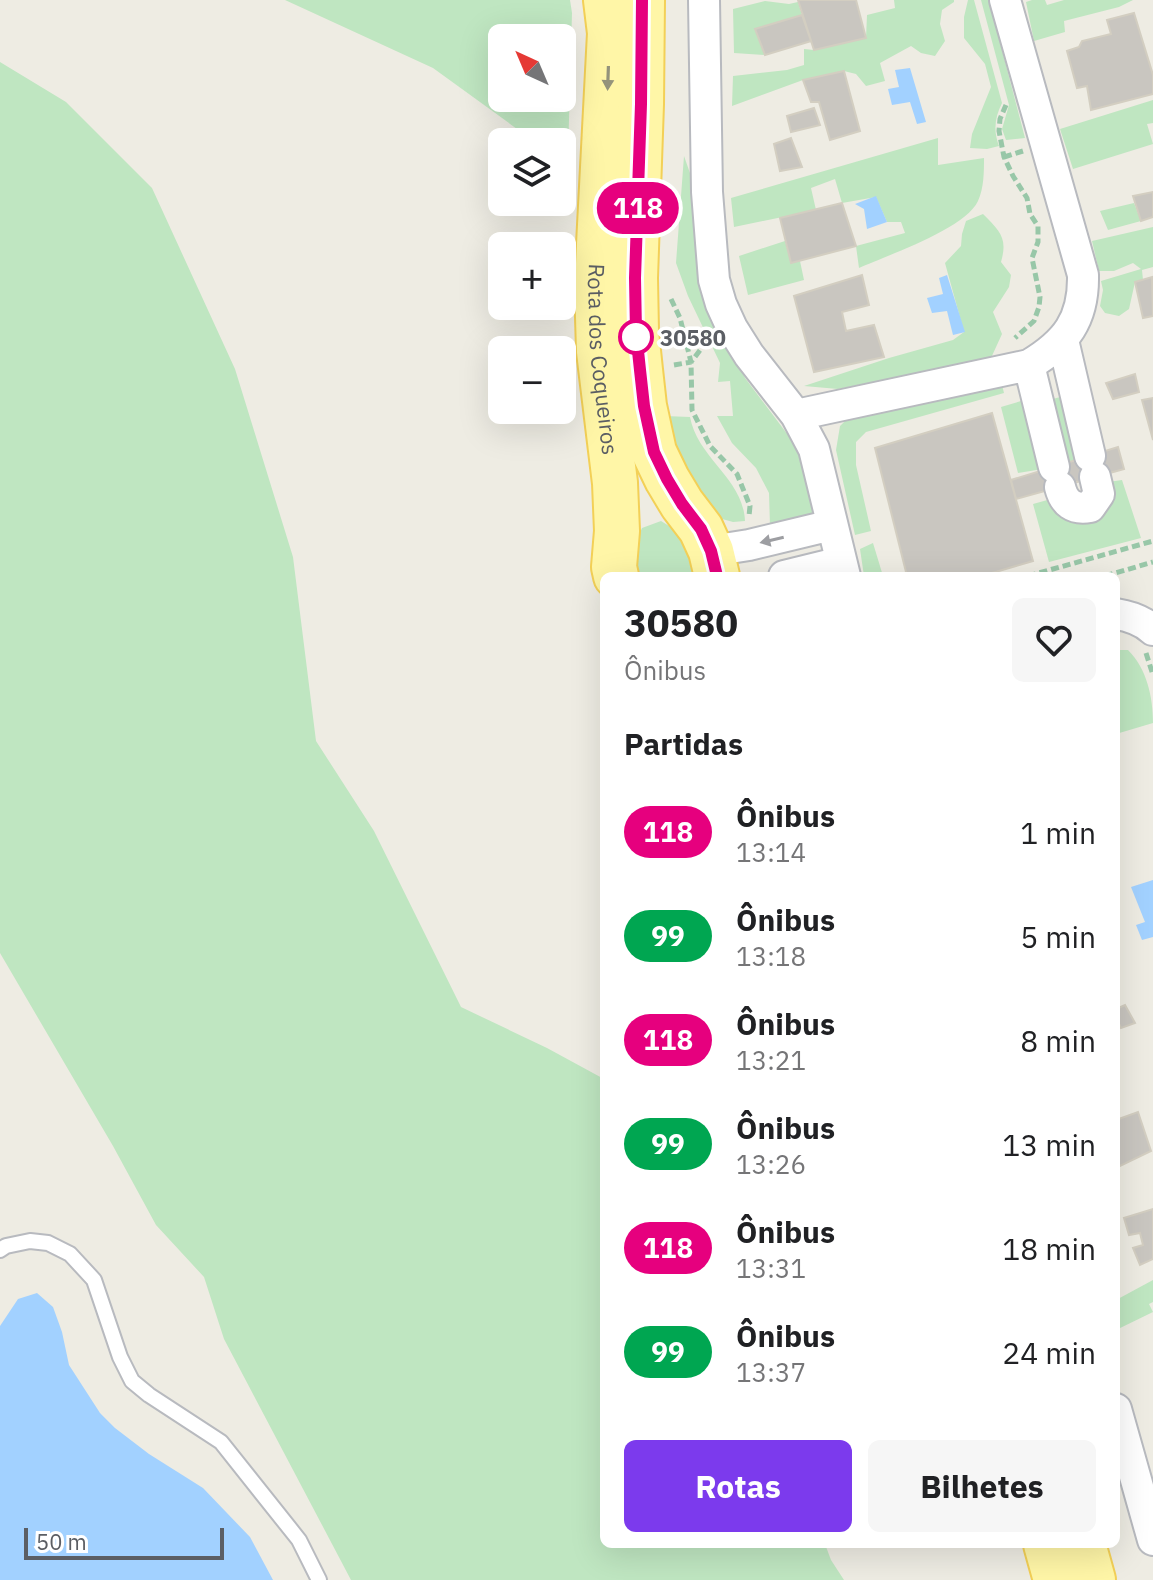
<!DOCTYPE html>
<html lang="pt">
<meta charset="utf-8">
<style>
body{margin:0;font-family:"IBM Plex Sans",sans-serif;background:#f6f6f6;color:#202124;height:100vh;display:flex;flex-direction:column;font-size:30px;white-space:nowrap}
*{box-sizing:border-box;margin:0}
p{font-size:26px;color:#757577}
.icon{flex:none;width:44px;height:44px;fill:none;stroke:currentColor;stroke-width:2;stroke-linecap:round;stroke-linejoin:round}
.map{position:relative;flex:1;overflow:hidden}
.side{position:absolute;left:600px;top:572px;width:520px;height:976px;display:flex;flex-direction:column;background:#fff;border-radius:12px;box-shadow:0 8px 32px #0002}
.side>*{flex:none}
.badge{padding:0 16px;border-radius:26px;font-size:28px;line-height:52px}
.needle{width:52px;rotate:316deg}
.tools{position:absolute;left:488px;top:24px;display:grid;gap:16px}
.tools a{display:grid;place-items:center;width:88px;height:88px;border-radius:12px;background:#fff;box-shadow:0 8px 32px #0002;font-size:40px}
.scale{position:absolute;left:24px;bottom:20px;width:200px;box-sizing:border-box;padding-left:8px;border:4px solid #5b5e64;border-top:0;font-size:22px;line-height:28px;white-space:nowrap;color:#5b5e64;-webkit-text-stroke:6px #fff;paint-order:stroke}
.map>.badge{position:absolute;translate:-50% -50%;box-shadow:0 0 0 4px #fff}
h2{padding:0 24px;font-size:30px;line-height:72px}
.round{display:grid;place-items:center;flex:none;width:84px;height:84px;border-radius:12px;background:#f6f6f6}
.summary{display:flex;align-items:center;justify-content:space-between;height:136px;padding:0 24px}
h1{font-size:38px;font-weight:800;line-height:60px}
.action{display:flex;gap:16px;margin-top:auto;padding:16px 24px}
.action a{flex:1;height:92px;border-radius:12px;background:#7c3aed;color:#fff;font-size:32px;font-weight:800;line-height:92px;text-align:center}
.action a+a{background:#f6f6f6;color:#202124}
ul{padding:0;list-style:none}
li{display:flex;align-items:center;gap:24px;height:104px;padding:0 24px}
li div{flex:1}
li b{display:block;font-size:30px}
li em{font-style:normal}
li .badge{min-width:88px;font-weight:700;text-align:center}
.map>svg:first-child{display:block}
.green{fill:#bfe6c1;fill-rule:evenodd}
.water{fill:#a2d1ff}
.building{fill:#c9c6c0;stroke:#d3cec1;stroke-width:2}
.lines{fill:none;stroke-linecap:round;stroke-linejoin:round}
.lane-casing{stroke:#b8babf;stroke-width:18}
.street-casing{stroke:#b8babf;stroke-width:34}
.primary-casing{stroke:#f3d057;stroke-width:48}
.path{stroke:#98c7a8;stroke-width:5;stroke-dasharray:8 4;stroke-linecap:butt}
.lane{stroke:#fff;stroke-width:14}
.street{stroke:#fff;stroke-width:30}
.primary{stroke:#fff6a7;stroke-width:44}
.oneway{fill:#94937b}
.oneway2{fill:#9d9ea2}
.line-casing{stroke:#fff;stroke-width:18}
.line{stroke:#e6007e;stroke-width:12}
.stop-dot{fill:#fff;stroke:#e6007e;stroke-width:4}
.labels{text-anchor:middle;dominant-baseline:central;stroke-width:7;stroke-linejoin:round;paint-order:stroke}
.stop-label{font-size:22px;font-weight:bold;fill:#5b5e64;stroke:#fff;text-anchor:start}
.street-label{font-size:22px;fill:#5b5e64;stroke:#fff}
</style>
<div class="map">
<svg width="1153" height="1580" viewBox="0 0 1153 1580">
<rect width="100%" height="100%" fill="#eeece3"/>
<path class="green" d="M 285,0 L 570,0 L 572,13 L 568,155 L 562,160 L 562,142 L 535,142 L 433,68 ZM 502,38 L 562,38 L 562,98 L 502,98 Z
M 894,0 L 954,0 L 954,2 L 942,10 L 940,24 L 945,41 L 935,56 L 921,53 L 911,46 L 880,63 L 885,81 L 866,86 L 856,74 L 844,71 L 803,80 L 732,106 L 733,76 L 787,70 L 804,65 L 804,49 L 814,50 L 866,38 L 867,15 L 895,8 Z
M 968,0 L 974,0 L 1002,103 C 995,117 993,130 999,146 L 987,149 L 970,148 L 972,134 L 991,87 L 985,64 L 964,38 L 964,17 Z
M 981,0 L 989,0 L 1025,138 L 1006,140 L 1002,129 L 1009,105 Z
M 1032,0 L 1045,0 L 1047,5 L 1064,0 L 1133,0 L 1119,7 L 1064,21 L 1065,32 L 1034,41 L 1026,2 Z
M 765,1 L 789,4 L 798,2 L 802,15 L 756,29 L 765,55 L 734,53 L 733,9 Z
M 0,62 L 66,102 L 152,188 L 235,369 L 293,557 L 316,741 L 374,831 L 461,1007 L 547,1048 L 604,1079 L 604,1544 L 825,1544 L 831,1560 L 844,1580 L 351,1580 L 224,1339 L 204,1277 L 156,1225 L 113,1146 L 0,953 Z
M 1153,100 L 1153,123 L 1147,124 L 1153,144 L 1073,169 L 1060,129 Z
M 938,138 L 938,165 L 984,158 C 984,172 984,188 978,201 C 965,229 888,255 859,268 L 856,246 L 905,233 L 901,222 L 887,222 L 876,197 L 842,203 L 835,179 L 811,188 L 816,210 L 734,227 L 731,198 Z
M 684,156 L 691,176 L 694,214 L 701,266 L 730,346 L 745,378 L 794,443 L 806,464 L 815,503 L 813,514 L 805,521 L 770,526 L 769,493 L 756,468 L 732,443 L 717,416 L 733,416 L 730,381 L 718,382 L 720,363 L 688,296 L 676,263 Z
M 1134,203 L 1141,221 L 1108,230 L 1100,211 Z
M 983,214 C 1000,231 1008,238 1001,262 L 1011,275 L 1009,287 L 993,312 L 1002,334 L 991,358 L 838,389 L 804,386 L 889,358 L 953,340 L 964,332 L 945,263 L 961,246 L 962,234 L 966,221 Z
M 1153,227 L 1153,267 L 1142,270 L 1143,280 L 1135,282 L 1129,309 L 1119,316 L 1105,313 L 1100,306 L 1103,290 L 1101,281 L 1141,269 L 1133,263 L 1114,271 L 1099,271 L 1092,241 Z
M 785,241 L 791,263 L 800,261 L 804,280 L 748,295 L 739,256 Z
M 1001,381 L 1004,393 L 866,432 L 856,442 L 856,465 L 871,531 L 855,535 L 836,450 L 840,426 L 855,411 Z
M 1067,395 L 1081,458 L 1063,464 L 1046,401 Z
M 1031,398 L 1049,468 L 1018,473 L 1001,407 Z
M 665,416 L 690,417 C 698,459 743,478 745,521 L 733,522 L 715,517 L 678,482 Z
M 1122,480 L 1141,538 L 1049,562 L 1033,504 L 1051,499 L 1059,513 L 1108,482 Z
M 661,521 L 682,534 L 704,576 L 632,576 L 632,551 L 642,528 Z
M 873,543 L 883,576 L 864,576 L 860,549 Z
M 1116,650 L 1128,650 C 1147,669 1153,697 1153,723 L 1116,734 Z
M 1153,1280 L 1153,1302 L 1149,1304 L 1153,1312 L 1116,1330 L 1116,1300 Z"/>
<path class="water" d="M 910,68 L 926,122 L 917,124 L 910,102 L 892,105 L 888,89 L 899,87 L 895,70 Z
M 876,196 L 887,222 L 867,229 L 864,209 L 855,204 Z
M 947,275 L 965,332 L 953,335 L 947,311 L 932,313 L 927,298 L 943,294 L 939,278 Z
M 1153,880 L 1153,937 L 1142,940 L 1136,925 L 1145,922 L 1131,887 Z
M 37,1293 L 53,1307 L 62,1332 L 69,1365 L 100,1413 L 115,1428 L 149,1454 L 203,1488 L 250,1537 L 273,1580 L 0,1580 L 0,1326 L 18,1299 Z"/>
<path class="building" d="M 798,0 L 856,0 L 866,38 L 814,50 Z
M 1134,13 L 1153,75 L 1153,94 L 1091,110 L 1087,86 L 1077,88 L 1067,51 L 1079,47 L 1082,41 L 1111,34 L 1107,20 Z
M 802,15 L 811,41 L 765,55 L 755,29 Z
M 844,71 L 860,131 L 830,140 L 819,102 L 811,102 L 803,80 Z
M 814,108 L 820,125 L 791,132 L 787,116 Z
M 791,138 L 802,167 L 780,171 L 774,144 Z
M 1153,192 L 1153,217 L 1141,221 L 1133,196 Z
M 842,203 L 856,246 L 791,263 L 780,218 Z
M 862,275 L 869,305 L 842,312 L 846,331 L 874,325 L 884,357 L 814,372 L 794,296 Z
M 1152,277 L 1153,316 L 1143,318 L 1135,282 Z
M 1135,374 L 1139,392 L 1113,399 L 1106,383 Z
M 1153,398 L 1153,440 L 1142,400 Z
M 992,413 L 1033,561 L 982,576 L 907,576 L 875,448 Z
M 1118,447 L 1124,469 L 1016,499 L 1011,480 Z
M 1125,1005 L 1135,1023 L 1121,1028 L 1116,1018 L 1116,1009 Z
M 1138,1112 L 1151,1151 L 1116,1168 L 1116,1120 Z
M 1153,1209 L 1153,1259 L 1140,1265 L 1133,1248 L 1143,1245 L 1140,1233 L 1129,1235 L 1124,1218 Z"/>
<g class="lines">
<g class="lane-casing">
<path id="lane" d="M 0,1250 L 6,1246 L 30,1241 L 48,1243 L 70,1254 L 94,1280 L 120,1357 L 132,1381 L 149,1395 L 221,1442 L 299,1540 L 319,1580"/>
</g>
<g class="street-casing">
<path id="street" d="M 704,0 L 707,192 L 714,280 L 721,304 L 732,328 L 749,355 L 796,415 L 814,449 L 845,576
M 1063,340 L 1090,456
M 1029,365 L 1054,467
M 796,415 L 1029,365 C 1066,343 1084,320 1083,275 L 1005,0
M 1060,487 C 1064,503 1073,510 1090,507 L 1099,494 L 1095,477
M 711,551 L 749,545 L 832,525
M 784,576 L 841,562
M 1116,614 C 1129,616 1143,621 1153,630
M 1116,1409 L 1153,1540"/>
</g>
<g class="primary-casing">
<g id="primary">
<path id="s1" d="M 606,0 L 610,33 L 597,283 L 599,351 L 615,483 L 617,531 L 614,567 L 616,576"/>
<path d="M 642,0 L 641,104 L 635,278 L 636,332 L 640,370 L 644,406 L 654,452 L 667,479 L 682,504 L 701,529 L 711,551 L 717,576"/>
<path d="M 1046,1544 L 1056,1580"/>
<path d="M 1083,1544 L 1093,1580"/>
</g>
</g>
<path class="path" d="M 1006,105 L 1000,119 L 999,131 L 1004,157 L 1013,176 L 1027,198 L 1030,214 L 1038,226 L 1038,242 L 1032,258 L 1040,297 L 1039,307 L 1034,321 L 1015,338
M 1004,157 L 1023,151
M 671,299 L 680,318 L 691,362 L 692,410 L 710,446 L 737,474 L 750,506 L 749,516
M 674,365 L 691,362 L 704,345
M 1028,576 L 1153,541
M 1105,576 L 1153,562
M 1146,653 L 1153,675"/>
<use href="#lane" class="lane"/>
<use href="#street" class="street"/>
<use href="#primary" class="primary"/>
</g>
<defs><path id="oneway-solid" d="M-6-.8H1V-3.2L6.5 0L1 3.2V.8H-6Z" transform="scale(2)"/></defs>
<use class="oneway" href="#oneway-solid" transform="translate(608 78) rotate(92)"/>
<use class="oneway2" href="#oneway-solid" transform="translate(772 540) rotate(167)"/>
<g class="lines">
<g class="line-casing">
<path id="line" d="M 642,0 L 641,104 L 635,278 L 636,332 L 640,370 L 644,406 L 654,452 L 667,479 L 682,504 L 701,529 L 711,551 L 717,576"/>
</g>
<use href="#line" class="line"/>
</g>
<circle class="stop-dot" cx="636" cy="337" r="16"/>
<g class="labels">
<g class="stop-label">
<text x="660" y="337">30580</text>
</g>
<g class="street-label">
<text stroke="none"><textPath href="#s1" startOffset="360">Rota dos Coqueiros</textPath></text>
</g>
</g>
</svg>
<div class="tools">
<a><svg class="needle" viewBox="-14 -14 28 28"><path d="M0-13l5 13h-10z" fill="#e53935"/><path d="M0 13l5-13h-10z" fill="#757577"/></svg></a>
<a><svg class="icon" aria-label="layers" viewBox="0 0 24 24"><path d="M12 4l9 5-9 5-9-5zM3 14l9 5 9-5"/></svg></a>
<a>+</a>
<a>−</a>
</div>
<div class="scale">50 m</div>
<b class="badge" style="left:638px;top:208px;background:#e6007e;color:#fff">118</b>
<section class="side">
<div class="summary"><div><h1>30580</h1><p>Ônibus</p></div><a class="round"><svg class="icon" aria-label="heart" viewBox="0 0 24 24"><path d="M12 20l-8-8c-3-5 5-10 8-4 3-6 11-1 8 4z"/></svg></a></div>
<h2>Partidas</h2>
<ul>
<li><span class="badge" style="background:#e6007e;color:#fff">118</span><div><b>Ônibus</b><p>13:14</p></div><em>1 min</em></li>
<li><span class="badge" style="background:#00a651;color:#fff">99</span><div><b>Ônibus</b><p>13:18</p></div><em>5 min</em></li>
<li><span class="badge" style="background:#e6007e;color:#fff">118</span><div><b>Ônibus</b><p>13:21</p></div><em>8 min</em></li>
<li><span class="badge" style="background:#00a651;color:#fff">99</span><div><b>Ônibus</b><p>13:26</p></div><em>13 min</em></li>
<li><span class="badge" style="background:#e6007e;color:#fff">118</span><div><b>Ônibus</b><p>13:31</p></div><em>18 min</em></li>
<li><span class="badge" style="background:#00a651;color:#fff">99</span><div><b>Ônibus</b><p>13:37</p></div><em>24 min</em></li>
</ul>
<div class="action"><a>Rotas</a><a>Bilhetes</a></div>
</section>
</div>
